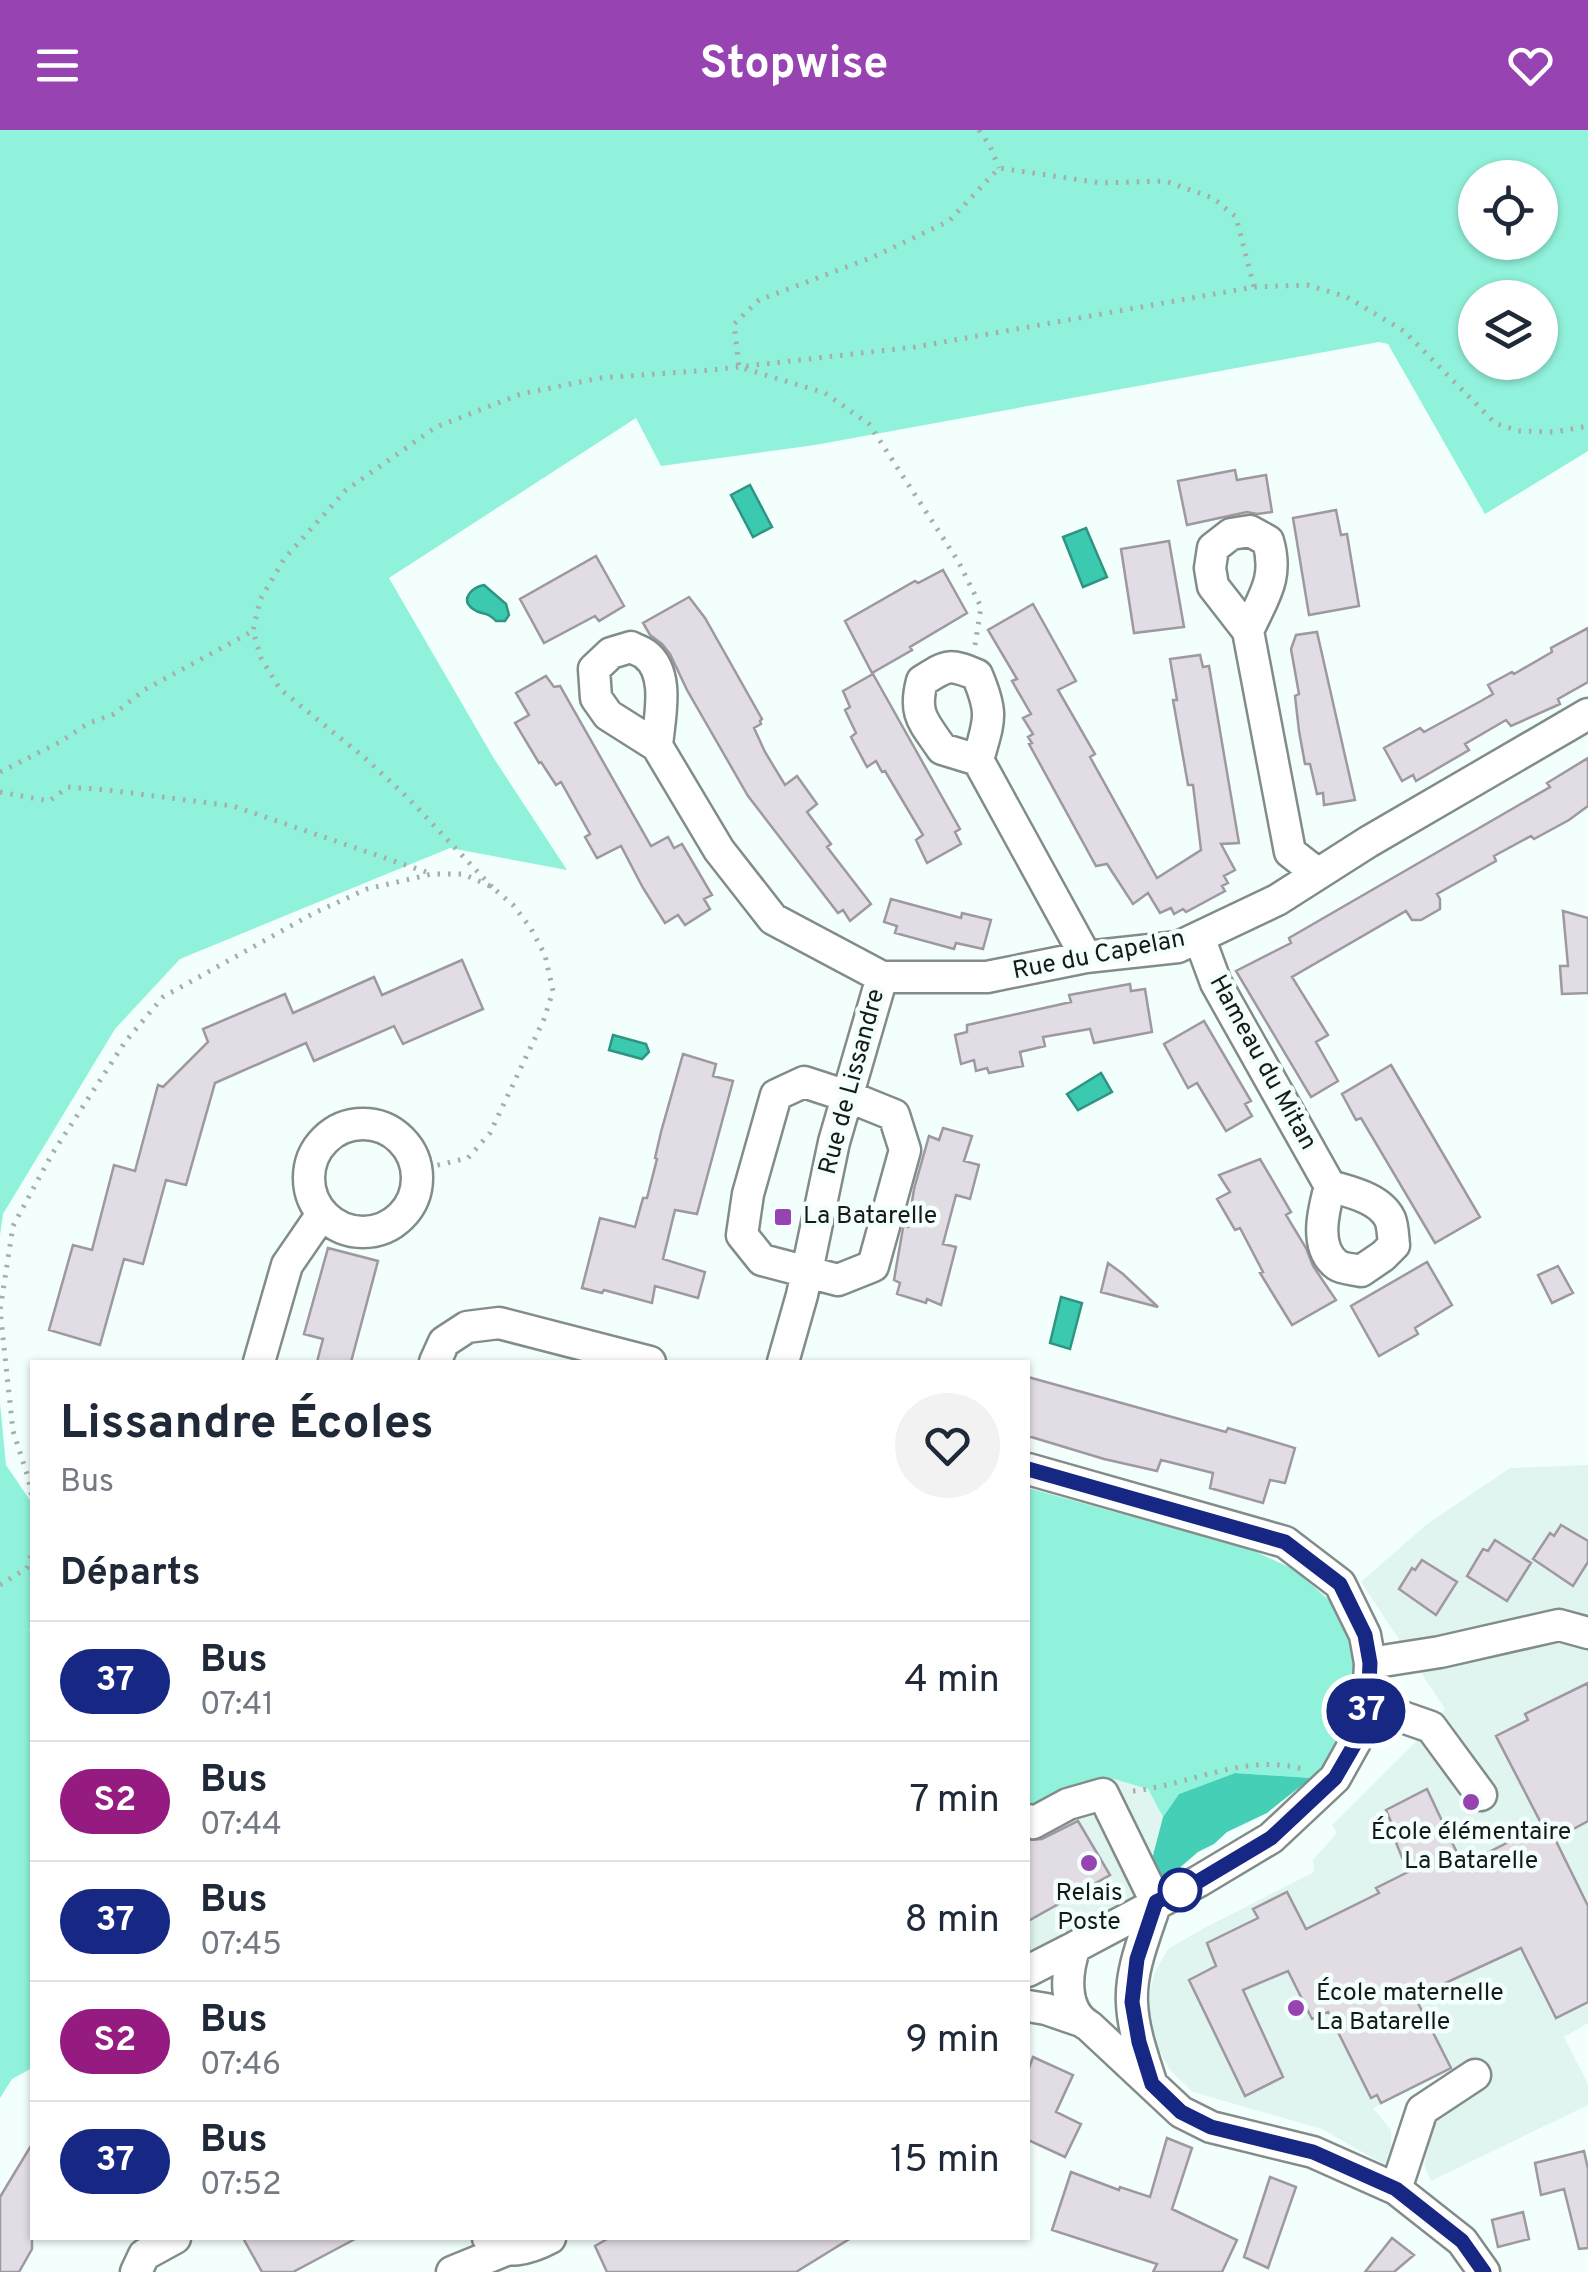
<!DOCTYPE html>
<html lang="fr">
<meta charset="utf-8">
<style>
body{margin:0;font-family:Overpass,sans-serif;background:#f2f2f3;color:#1f2937;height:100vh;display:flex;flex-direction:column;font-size:38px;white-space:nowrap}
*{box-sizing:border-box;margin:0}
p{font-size:32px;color:#747a83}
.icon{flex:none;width:55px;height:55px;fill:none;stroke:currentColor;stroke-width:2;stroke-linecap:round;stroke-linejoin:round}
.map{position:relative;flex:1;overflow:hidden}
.details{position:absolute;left:30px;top:1230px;width:1000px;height:880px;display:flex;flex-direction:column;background:#fff;border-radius:0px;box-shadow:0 2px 8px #0004}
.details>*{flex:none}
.badge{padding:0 20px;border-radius:32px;font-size:35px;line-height:65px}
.controls{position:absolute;left:1458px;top:30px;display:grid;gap:20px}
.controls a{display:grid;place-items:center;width:100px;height:100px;border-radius:50%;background:#fff;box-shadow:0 2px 8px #0004;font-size:50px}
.map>.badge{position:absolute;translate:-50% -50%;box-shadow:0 0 0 5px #fff}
h2{padding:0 30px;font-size:38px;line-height:90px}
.round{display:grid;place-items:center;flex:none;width:105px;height:105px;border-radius:52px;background:#f2f2f3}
.head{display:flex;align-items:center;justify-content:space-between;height:170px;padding:0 30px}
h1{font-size:48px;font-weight:700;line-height:75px}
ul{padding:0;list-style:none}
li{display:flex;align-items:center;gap:30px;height:120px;padding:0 30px;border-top:2px solid #e0e1e3}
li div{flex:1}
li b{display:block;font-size:38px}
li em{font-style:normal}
li .badge{min-width:110px;font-weight:700;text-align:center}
header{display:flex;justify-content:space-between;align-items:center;height:130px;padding:0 30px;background:#9744b2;color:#fff;font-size:45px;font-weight:700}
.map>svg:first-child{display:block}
.built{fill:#e0f5ef}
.green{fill:#91f2dc;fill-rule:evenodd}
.forest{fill:#44cfb6}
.water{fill:#3bc9af;stroke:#309482;stroke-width:2.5}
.building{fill:#e2dce4;stroke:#9e98a0;stroke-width:2.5}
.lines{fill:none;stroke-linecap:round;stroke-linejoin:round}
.minor-casing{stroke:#828d8a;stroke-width:35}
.path{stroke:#a5aeac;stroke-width:5;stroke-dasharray:2.5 8;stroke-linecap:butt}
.minor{stroke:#fff;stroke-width:30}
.line-casing{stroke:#fff;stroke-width:22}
.line{stroke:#162883;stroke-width:15}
.poi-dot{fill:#9744b2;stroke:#f3fffc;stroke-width:4}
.stop-dot{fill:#fff;stroke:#162883;stroke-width:5}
.labels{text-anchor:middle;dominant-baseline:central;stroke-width:9;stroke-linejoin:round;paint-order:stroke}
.street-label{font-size:25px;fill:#161a19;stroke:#f3fffc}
.poi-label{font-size:25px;fill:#161a19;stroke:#f3fffc;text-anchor:start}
</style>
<header><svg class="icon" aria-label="menu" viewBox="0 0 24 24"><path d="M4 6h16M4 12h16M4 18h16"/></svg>Stopwise<svg class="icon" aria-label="heart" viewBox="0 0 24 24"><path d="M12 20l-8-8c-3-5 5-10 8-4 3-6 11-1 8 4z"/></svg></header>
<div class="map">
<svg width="1588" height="2142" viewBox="0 0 1588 2142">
<rect width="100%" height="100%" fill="#f3fffc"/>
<path class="built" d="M 1588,1335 L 1588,1893 L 1564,1907 L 1588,1954 L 1588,1975 L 1431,2051 L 1424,2035 L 1436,1988 L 1469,1932 L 1373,1978 L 1391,2000 L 1392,2039 L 1322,1999 L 1193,1962 L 1170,1940 L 1155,1913 L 1150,1891 L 1149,1865 L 1155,1842 L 1168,1819 L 1206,1797 L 1314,1742 L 1313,1730 L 1337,1703 L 1332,1695 L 1431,1597 L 1445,1579 L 1361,1452 L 1427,1394 L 1510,1338 Z
M 1114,1648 L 1148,1659 L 1163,1687 L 1151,1733 L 1162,1753 L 1028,1828 L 1028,1676 L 1038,1675 Z"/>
<path class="green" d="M 0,0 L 1588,0 L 1588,321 L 1485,384 L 1388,214 L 1379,212 L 815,315 L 661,336 L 636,288 L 389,448 L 493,627 L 567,740 L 450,718 L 180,829 L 115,899 L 3,1084 L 0,1105 ZM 1475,48 L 1540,48 L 1540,112 L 1475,112 ZM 1475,168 L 1540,168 L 1540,232 L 1475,232 Z
M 0,1273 L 6,1335 L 32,1373 L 32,1494 L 29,1500 L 32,1502 L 32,1938 L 12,1949 L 0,1968 Z
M 1028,1358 L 1252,1420 L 1295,1440 L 1338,1478 L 1355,1520 L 1356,1563 L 1345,1603 L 1332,1627 L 1311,1648 L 1235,1643 L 1179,1664 L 1163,1687 L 1148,1659 L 1114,1649 L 1038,1675 L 1028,1676 Z"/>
<path class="forest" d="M 1235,1643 L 1311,1648 L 1267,1683 L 1227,1702 L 1214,1714 L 1198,1722 L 1162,1753 L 1151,1733 L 1163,1687 L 1179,1664 Z"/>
<path class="water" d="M 750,355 L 772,397 L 753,407 L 731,365 Z
M 1086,398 L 1107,447 L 1083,457 L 1063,407 Z
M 484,455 L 506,474 L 509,485 L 505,491 L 496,491 C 486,480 482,486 473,479 C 459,469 473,457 484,455 Z
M 613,905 L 646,914 L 649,922 L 642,929 L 609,920 Z
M 1101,943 L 1112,962 L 1078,980 L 1067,964 Z
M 1061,1167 L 1082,1173 L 1070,1219 L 1050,1213 Z"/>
<path class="building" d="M 1235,340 L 1237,350 L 1266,345 L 1272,382 L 1257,384 L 1247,382 L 1187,395 L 1178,351 Z
M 1336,380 L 1341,405 L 1347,404 L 1359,476 L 1309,485 L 1293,388 Z
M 1169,411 L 1184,497 L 1134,503 L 1121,419 Z
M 596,426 L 624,476 L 599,491 L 595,486 L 544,513 L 520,469 Z
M 943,440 L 967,483 L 910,517 L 912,520 L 872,543 L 845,491 L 915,451 L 918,453 Z
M 689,467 L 705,488 L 762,589 L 760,591 L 761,594 L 754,598 L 765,622 L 785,655 L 797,646 L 817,674 L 807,682 L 831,714 L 827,717 L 871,774 L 850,791 L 843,780 L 838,783 L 748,666 L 687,560 L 670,524 L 662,514 L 650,505 L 643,493 Z
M 1033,474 L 1076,551 L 1058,560 L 1095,624 L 1090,627 L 1157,748 L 1201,720 L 1193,655 L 1188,655 L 1173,570 L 1177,570 L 1170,529 L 1200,525 L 1203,537 L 1209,536 L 1239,713 L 1221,714 L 1235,740 L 1224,746 L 1228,753 L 1222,756 L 1225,761 L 1186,782 L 1183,779 L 1174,784 L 1171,778 L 1160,783 L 1148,763 L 1133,774 L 1107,734 L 1096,736 L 1029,614 L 1032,613 L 1028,607 L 1033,604 L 1023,588 L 1031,584 L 1012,551 L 1017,549 L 988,500 Z
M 1588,498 L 1588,552 L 1558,569 L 1560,574 L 1511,596 L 1506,590 L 1465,614 L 1469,620 L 1416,651 L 1413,645 L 1402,651 L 1384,618 L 1420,598 L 1424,602 L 1481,571 L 1493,564 L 1488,555 L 1512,542 L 1514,544 L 1552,522 L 1551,518 Z
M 1317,502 L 1355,670 L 1324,675 L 1323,663 L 1317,664 L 1310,634 L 1305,634 L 1299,601 L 1295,566 L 1299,564 L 1291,519 L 1296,505 Z
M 873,544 L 960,699 L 955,702 L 961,714 L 927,733 L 916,710 L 923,705 L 885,641 L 882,642 L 876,631 L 867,637 L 851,607 L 856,603 L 845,580 L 850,577 L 843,561 Z
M 546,546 L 554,557 L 560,556 L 651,716 L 668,707 L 674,718 L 682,714 L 712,765 L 704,769 L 710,779 L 685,795 L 678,785 L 665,793 L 643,758 L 621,716 L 597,728 L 585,707 L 590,704 L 561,652 L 556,655 L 541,632 L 539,633 L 515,593 L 529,585 L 516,563 Z
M 1588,628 L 1588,676 L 1569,690 L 1534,709 L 1531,706 L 1494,726 L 1496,731 L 1437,764 L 1440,769 L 1440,779 L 1421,790 L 1412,790 L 1406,781 L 1292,847 L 1328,905 L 1316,912 L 1338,951 L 1311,967 L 1236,841 L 1291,813 L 1289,808 L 1550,657 L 1547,653 Z
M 891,769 L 961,788 L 962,783 L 991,790 L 983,819 L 956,813 L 954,819 L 895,803 L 897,796 L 884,792 Z
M 1563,781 L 1588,788 L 1588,863 L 1562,864 L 1560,836 L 1568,836 Z
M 462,830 L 483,879 L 403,914 L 394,896 L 314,931 L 306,913 L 215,953 L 186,1055 L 166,1050 L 143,1134 L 124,1129 L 100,1215 L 49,1200 L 73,1115 L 92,1120 L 114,1035 L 135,1041 L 158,955 L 163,957 L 208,912 L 203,899 L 285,864 L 293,883 L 374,847 L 382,865 Z
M 1130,854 L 1131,861 L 1145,859 L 1152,902 L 1094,913 L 1090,899 L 1043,907 L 1045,916 L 1020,922 L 1023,936 L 989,943 L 987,938 L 976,941 L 974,930 L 961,934 L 955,905 L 967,902 L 967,895 L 1071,872 L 1069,865 Z
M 1204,891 L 1251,971 L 1245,974 L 1252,986 L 1226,1001 L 1197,953 L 1188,958 L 1164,914 Z
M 683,924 L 716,934 L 713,946 L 733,951 L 697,1084 L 675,1080 L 663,1129 L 705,1142 L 698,1168 L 655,1156 L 652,1173 L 604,1160 L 602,1163 L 582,1158 L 600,1088 L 635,1097 L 643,1068 L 647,1068 L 657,1029 L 655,1028 L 661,1002 Z
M 1391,935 L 1480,1087 L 1435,1113 L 1361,988 L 1356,990 L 1342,964 Z
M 943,998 L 972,1006 L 964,1031 L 979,1035 L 970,1069 L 956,1065 L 943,1114 L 956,1117 L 941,1175 L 927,1169 L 926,1173 L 897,1164 L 900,1153 L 894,1150 L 903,1098 L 903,1096 L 908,1097 L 914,1059 L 929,1006 L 939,1010 Z
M 1260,1029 L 1291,1082 L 1286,1085 L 1306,1118 L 1313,1136 L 1336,1170 L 1292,1195 L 1260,1143 L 1263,1142 L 1240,1098 L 1235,1100 L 1217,1069 L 1230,1062 L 1219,1045 Z
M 328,1118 L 378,1131 L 351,1232 L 317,1232 L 323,1209 L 304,1204 Z
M 1427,1132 L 1452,1175 L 1415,1198 L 1418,1204 L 1379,1226 L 1351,1176 Z
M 1108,1133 L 1123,1144 L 1158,1177 L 1101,1162 Z
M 1558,1136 L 1573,1163 L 1552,1173 L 1538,1145 Z
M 1028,1247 L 1226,1302 L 1228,1298 L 1295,1318 L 1285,1353 L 1270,1350 L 1263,1373 L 1210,1358 L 1213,1343 L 1161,1330 L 1157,1341 L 1104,1329 L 1028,1306 Z
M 1561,1395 L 1588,1411 L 1588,1432 L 1573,1456 L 1533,1429 L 1550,1403 L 1554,1406 Z
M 1495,1410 L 1531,1433 L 1507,1471 L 1467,1446 L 1483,1419 L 1488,1421 Z
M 1422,1430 L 1457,1452 L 1436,1485 L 1399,1459 L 1412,1438 L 1415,1440 Z
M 1588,1553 L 1588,1691 L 1555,1709 L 1588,1776 L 1588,1872 L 1556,1888 L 1521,1818 L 1415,1867 L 1451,1938 L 1381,1973 L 1377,1965 L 1371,1968 L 1328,1882 L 1312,1889 L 1288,1841 L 1243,1860 L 1283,1947 L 1245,1966 L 1189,1850 L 1216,1836 L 1207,1813 L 1258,1788 L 1253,1779 L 1287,1762 L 1306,1799 L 1379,1763 L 1376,1758 L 1408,1742 L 1388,1693 L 1391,1692 L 1386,1680 L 1427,1659 L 1459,1727 L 1472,1720 L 1477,1728 L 1542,1695 L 1496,1606 L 1528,1590 L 1525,1584 Z
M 1078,1691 L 1110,1745 L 1028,1791 L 1028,1710 L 1042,1709 Z
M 1033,1927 L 1073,1945 L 1056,1982 L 1081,1994 L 1065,2027 L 1028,2010 L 1028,1941 Z
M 1167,2008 L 1192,2018 L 1172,2079 L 1237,2110 L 1222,2142 L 1153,2142 L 1157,2134 L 1052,2100 L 1071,2042 L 1119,2060 L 1120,2057 L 1150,2067 Z
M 32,2014 L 32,2119 L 19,2142 L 0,2142 L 0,2067 Z
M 1584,2021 L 1588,2039 L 1588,2118 L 1579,2119 L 1564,2059 L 1541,2065 L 1535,2033 Z
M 1270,2047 L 1296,2057 L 1268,2138 L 1244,2127 Z
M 1523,2082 L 1529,2109 L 1498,2117 L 1492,2090 Z
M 243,2108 L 357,2108 L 293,2142 L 262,2142 Z
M 609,2108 L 851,2108 L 796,2142 L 607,2142 L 595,2116 Z
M 1392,2108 L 1414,2125 L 1394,2142 L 1365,2142 Z"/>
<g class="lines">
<g class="minor-casing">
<path id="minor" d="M 1248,501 C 1263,467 1279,449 1268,411 L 1250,401 L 1231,404 L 1213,418 L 1210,438 L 1213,456 L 1248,501 L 1290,722 L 1318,744
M 657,616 C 659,589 671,543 645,524 C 641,521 636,520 631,517 L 611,523 L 594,539 L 596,568 L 608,585 L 657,616 L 719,720 L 773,789 L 882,847 L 987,847 L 1086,827 L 1178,817 L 1277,770 L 1368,712 L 1588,584
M 978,630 C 989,590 994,585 977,545 C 948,533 948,535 922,551 C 913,585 924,592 942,619 L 978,630 L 1086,827
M 1199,807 L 1216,853 L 1330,1056 C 1350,1062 1380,1068 1390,1089 C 1393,1096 1393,1107 1394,1115 L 1383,1126 L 1361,1141 C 1353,1139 1343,1139 1337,1135 C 1313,1117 1324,1079 1330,1056
M 804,952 L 847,966 L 894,985 L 905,1020 L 873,1136 L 838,1150 L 762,1130 L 742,1105 L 748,1064 L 776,965 Z
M309 1048a54 54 0 1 1 108 0a54 54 0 1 1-108 0Z
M 259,1232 L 287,1135 L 322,1084
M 435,1232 L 444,1212 L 467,1197 L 499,1193 L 650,1232
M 783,1232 L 802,1165 L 834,1012 L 882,847
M 1028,1339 L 1285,1412 L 1340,1454 L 1365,1505 L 1370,1533 L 1368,1575 L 1359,1605 L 1335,1648 L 1271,1708 L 1199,1751 L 1075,1817 C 1066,1842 1062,1881 1089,1896 L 1181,1982 L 1211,1997 L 1313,2022 L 1396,2059 L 1462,2111 L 1484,2142
M 1370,1533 L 1440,1522 L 1559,1495 L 1588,1503
M 1368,1575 L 1431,1597 L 1481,1665
M 1028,1690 L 1033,1693 L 1068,1674 L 1103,1664 L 1156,1772
M 1028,1841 L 1075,1817
M 1028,1876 L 1046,1879 L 1078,1890
M 1151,1952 C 1143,1927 1133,1900 1132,1873 C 1130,1839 1146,1804 1156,1772
M 1396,2059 L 1422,1980 L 1475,1945
M 488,2108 C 502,2128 531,2118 550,2108
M 136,2142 L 144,2125 L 175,2108
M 452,2142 L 506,2120"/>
</g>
<path class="path" d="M 979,0 L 990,16 L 999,38
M 975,515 L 981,477 L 958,431 L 869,294 L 825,263 L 739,237 L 734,194 L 759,170 L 873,127 L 949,91 L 999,38 L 1101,53 L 1165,51 L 1213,68 L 1236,87 L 1254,157
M 0,642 L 60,612 L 89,593 L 114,584 L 144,560 L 253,501
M 0,662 L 49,671 L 68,657 L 107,660 L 233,676 L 429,743
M 492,757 L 408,668 L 366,629 L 280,559 L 261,528 L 253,501 L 260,470 L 284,429 L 346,360 L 436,297 L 521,264 L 600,248 L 711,240 L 915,217 L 1254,157 L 1307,155 L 1347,167 L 1404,201 L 1495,293 L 1518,301 L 1555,302 L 1588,296
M 29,1352 L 32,1369
M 32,1353 L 28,1347 L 13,1301 L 0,1180 L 13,1096 L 52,1024 L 125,912 L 163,867 L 314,783 L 367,759 L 432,744 L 463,744 L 492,757 L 513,775 L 530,797 L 545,825 L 553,861 L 544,889 L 490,1003 L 468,1028 L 417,1040
M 0,1455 L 27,1438 L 32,1421
M 1133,1661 C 1190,1655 1244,1623 1303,1639"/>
<use href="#minor" class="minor"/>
</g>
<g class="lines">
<g class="line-casing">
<path id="line" d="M 1028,1339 L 1285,1412 L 1340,1454 L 1365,1505 L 1370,1533 L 1368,1575 L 1360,1605 L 1335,1648 L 1271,1708 L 1199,1751 L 1156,1772 L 1137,1829 L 1132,1872 L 1139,1912 L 1152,1954 L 1181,1982 L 1211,1997 L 1313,2022 L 1396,2059 L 1462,2111 L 1484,2142"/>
</g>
<use href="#line" class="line"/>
</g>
<g class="poi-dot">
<rect x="773" y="1077" width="20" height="20" rx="5"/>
<circle cx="1471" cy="1672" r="10"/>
<circle cx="1089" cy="1733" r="10"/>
<circle cx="1296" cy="1878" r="10"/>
</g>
<circle class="stop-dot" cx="1180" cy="1760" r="20"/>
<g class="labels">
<g class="street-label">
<text transform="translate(1099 826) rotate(-11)">Rue du Capelan</text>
<text transform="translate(1262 933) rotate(61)">Hameau du Mitan</text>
<text transform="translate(853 952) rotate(-75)">Rue de Lissandre</text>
</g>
<g class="poi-label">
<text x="803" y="1087">La Batarelle</text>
<text x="1471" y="1703" text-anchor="middle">École élémentaire<tspan x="1471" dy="29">La Batarelle</tspan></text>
<text x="1089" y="1764" text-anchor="middle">Relais<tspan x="1089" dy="29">Poste</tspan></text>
<text x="1316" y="1864">École maternelle<tspan x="1316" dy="29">La Batarelle</tspan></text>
</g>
</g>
</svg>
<div class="controls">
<a><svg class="icon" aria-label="locate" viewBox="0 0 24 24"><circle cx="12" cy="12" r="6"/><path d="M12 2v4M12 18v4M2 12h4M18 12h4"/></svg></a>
<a><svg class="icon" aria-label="layers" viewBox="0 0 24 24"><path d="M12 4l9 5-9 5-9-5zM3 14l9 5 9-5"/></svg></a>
</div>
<b class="badge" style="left:1366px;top:1581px;background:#162883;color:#fff">37</b>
<section class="details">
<div class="head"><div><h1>Lissandre Écoles</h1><p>Bus</p></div><a class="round"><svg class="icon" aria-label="heart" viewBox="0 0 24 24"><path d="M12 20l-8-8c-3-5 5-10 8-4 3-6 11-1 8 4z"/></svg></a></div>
<h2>Départs</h2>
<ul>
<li><span class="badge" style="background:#162883;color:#fff">37</span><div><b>Bus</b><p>07:41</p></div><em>4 min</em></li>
<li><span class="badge" style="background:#951b81;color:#fff">S2</span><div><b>Bus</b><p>07:44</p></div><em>7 min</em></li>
<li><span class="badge" style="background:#162883;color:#fff">37</span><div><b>Bus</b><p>07:45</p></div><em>8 min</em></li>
<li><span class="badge" style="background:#951b81;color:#fff">S2</span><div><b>Bus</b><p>07:46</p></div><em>9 min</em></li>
<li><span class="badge" style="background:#162883;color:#fff">37</span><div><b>Bus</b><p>07:52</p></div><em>15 min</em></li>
</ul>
</section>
</div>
